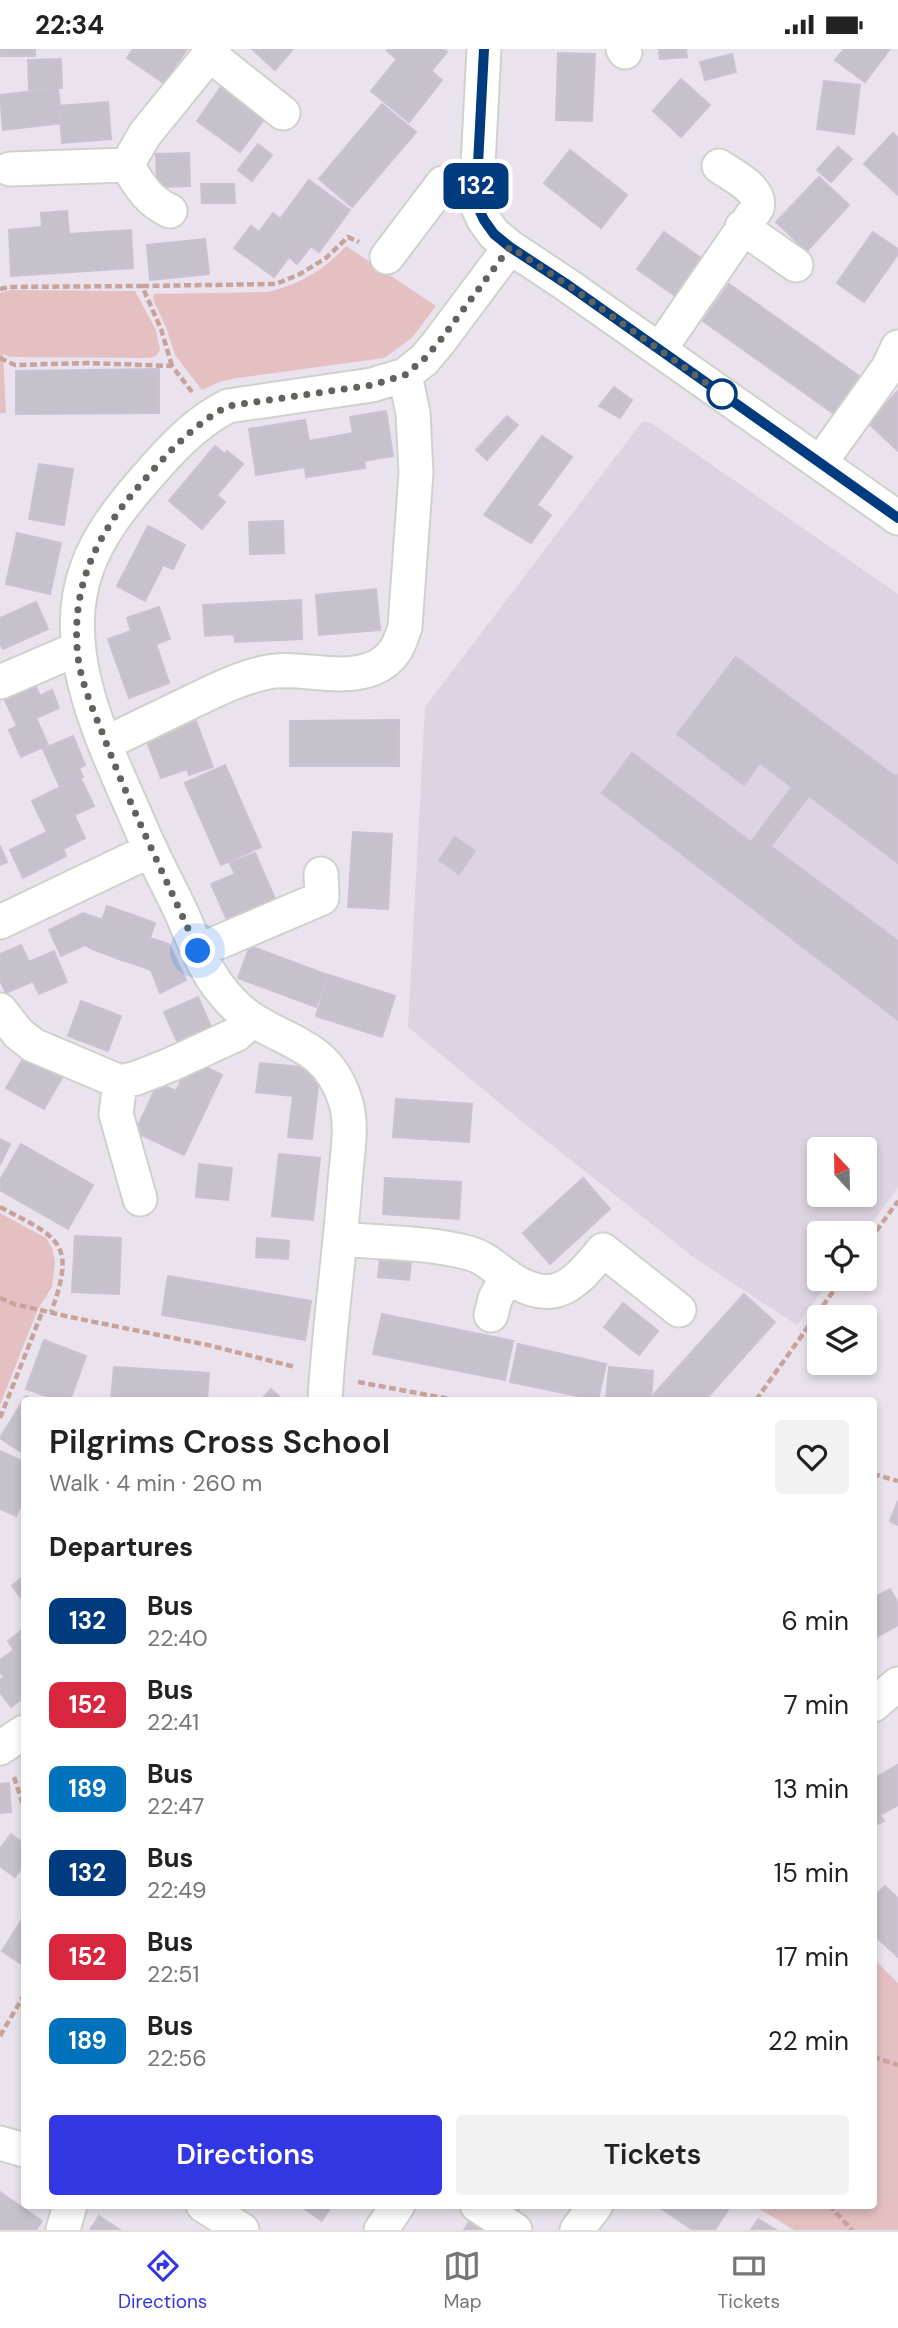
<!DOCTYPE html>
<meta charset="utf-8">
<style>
body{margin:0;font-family:"DM Sans",sans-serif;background:#f2f2f2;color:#222;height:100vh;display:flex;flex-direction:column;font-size:26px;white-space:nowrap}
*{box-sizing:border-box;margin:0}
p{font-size:23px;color:#767676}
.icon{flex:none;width:38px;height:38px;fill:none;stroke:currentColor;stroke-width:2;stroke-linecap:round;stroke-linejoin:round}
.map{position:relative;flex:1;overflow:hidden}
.drawer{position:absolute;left:21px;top:1348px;width:856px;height:812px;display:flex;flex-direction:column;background:#fff;border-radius:7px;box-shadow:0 4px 10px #0003}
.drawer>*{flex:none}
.badge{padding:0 14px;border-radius:10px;font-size:24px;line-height:46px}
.needle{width:46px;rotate:338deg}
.tools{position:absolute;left:807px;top:1088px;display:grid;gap:14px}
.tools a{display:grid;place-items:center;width:70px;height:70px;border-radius:7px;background:#fff;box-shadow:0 4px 10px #0003;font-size:35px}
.you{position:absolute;width:35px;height:35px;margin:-18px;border:5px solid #fff;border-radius:50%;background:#1a73e8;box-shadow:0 0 0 10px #1a73e833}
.map>.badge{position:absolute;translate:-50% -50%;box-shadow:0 0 0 4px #fff}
h2{padding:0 28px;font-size:26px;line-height:63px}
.round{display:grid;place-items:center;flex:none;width:74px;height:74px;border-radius:7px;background:#f2f2f2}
.summary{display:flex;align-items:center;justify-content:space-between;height:119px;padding:0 28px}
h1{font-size:33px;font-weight:600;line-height:52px}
.button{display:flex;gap:14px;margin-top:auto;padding:14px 28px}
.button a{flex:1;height:80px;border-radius:7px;background:#3336e3;color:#fff;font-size:28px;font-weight:600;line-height:80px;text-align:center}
.button a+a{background:#f2f2f2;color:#222}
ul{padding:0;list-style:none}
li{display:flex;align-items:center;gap:21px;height:84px;padding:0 28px}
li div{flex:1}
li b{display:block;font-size:26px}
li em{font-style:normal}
li .badge{min-width:77px;font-weight:700;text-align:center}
.status{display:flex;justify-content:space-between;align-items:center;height:49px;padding:0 35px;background:#fff;direction:ltr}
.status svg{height:19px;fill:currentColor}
.tab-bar{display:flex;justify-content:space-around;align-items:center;height:98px;border-top:2px solid #e0e0e0;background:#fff;font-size:19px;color:#767676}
.tab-bar a{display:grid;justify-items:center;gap:4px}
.tab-bar .selected{color:#3336e3}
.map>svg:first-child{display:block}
.education{fill:#dcd4e0;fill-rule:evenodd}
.green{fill:#e4c0c3}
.building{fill:#c7c1cb;stroke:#cbc1d2;stroke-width:2}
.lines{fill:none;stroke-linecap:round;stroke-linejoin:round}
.minor-casing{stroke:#ced2cb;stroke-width:37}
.path{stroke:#c8a39b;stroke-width:4.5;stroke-dasharray:7 3.5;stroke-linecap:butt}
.minor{stroke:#fff;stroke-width:33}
.line-casing{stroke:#fff;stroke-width:16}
.line{stroke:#003b80;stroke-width:10}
.walk{stroke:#5f635b;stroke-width:7;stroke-dasharray:0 12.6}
.stop-dot{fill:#fff;stroke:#003b80;stroke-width:3.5}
</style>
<div class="status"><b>22:34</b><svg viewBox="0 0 49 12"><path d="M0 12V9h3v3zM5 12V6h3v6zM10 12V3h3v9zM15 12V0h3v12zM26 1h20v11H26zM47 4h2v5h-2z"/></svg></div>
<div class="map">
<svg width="898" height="2181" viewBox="0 0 898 2181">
<rect width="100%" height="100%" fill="#eae3ed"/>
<path class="education" d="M 642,373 L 650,373 L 898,545 L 898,1138 L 864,1185 L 819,1185 L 819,1230 L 831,1230 L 797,1276 L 696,1210 L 515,1067 L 408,978 L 425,658 ZM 819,1101 L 864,1101 L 864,1146 L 819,1146 Z"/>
<path class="green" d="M 346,197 L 436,257 L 412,289 L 384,309 L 237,329 L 219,333 L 202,341 L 175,306 L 166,278 L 155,255 L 153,249 L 154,245 L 267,243 C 299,236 324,221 346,197 Z
M 11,241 L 135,242 L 156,281 L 160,301 L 156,307 L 149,309 L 10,308 L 3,305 L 6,364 L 0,364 L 0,244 Z
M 0,1164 L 46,1189 L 52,1199 L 55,1212 L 52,1238 L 38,1260 L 0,1356 Z
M 873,1909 L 898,1934 L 898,2181 L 794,2181 L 753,2156 L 873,2156 Z"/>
<path class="building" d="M 0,0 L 35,0 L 35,7 L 0,7 Z
M 133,0 L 187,0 L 164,34 L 127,9 Z
M 252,0 L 293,0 L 275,21 Z
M 389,0 L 443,0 L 447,3 L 431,22 L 442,31 L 409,73 L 371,42 L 397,10 L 387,2 Z
M 659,0 L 686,0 L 687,8 L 660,10 Z
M 844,0 L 890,0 L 865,33 L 835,11 Z
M 558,4 L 595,5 L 592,72 L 556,71 Z
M 732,5 L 736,23 L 705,31 L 700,13 Z
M 61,10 L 62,39 L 29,40 L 28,11 Z
M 681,30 L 710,56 L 681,88 L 653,62 Z
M 824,32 L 860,36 L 854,85 L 817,80 Z
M 221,38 L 265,69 L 240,103 L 197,72 Z
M 58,39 L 62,74 L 3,81 L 0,46 Z
M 108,53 L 111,90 L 62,94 L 59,57 Z
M 382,55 L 416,83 L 352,158 L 319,130 Z
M 893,84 L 898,89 L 898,146 L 864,115 Z
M 258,95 L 272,106 L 252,132 L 238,121 Z
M 838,98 L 852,110 L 831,133 L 817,121 Z
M 570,101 L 627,146 L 601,179 L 544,134 Z
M 189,104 L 190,137 L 157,138 L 156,105 Z
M 819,128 L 849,156 L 807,202 L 776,173 Z
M 309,131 L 350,161 L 319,203 L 311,197 L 297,215 L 289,208 L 274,228 L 234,199 L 251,177 L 259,183 L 273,164 L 280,170 Z
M 201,135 L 234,135 L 235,154 L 202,154 Z
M 67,162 L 69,185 L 131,181 L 133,219 L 11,227 L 9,181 L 42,178 L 41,164 Z
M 664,183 L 708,214 L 681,251 L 637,220 Z
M 873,183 L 898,200 L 898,205 L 864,253 L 837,234 Z
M 205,190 L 209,225 L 150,231 L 147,196 Z
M 729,235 L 866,332 L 840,369 L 703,272 Z
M 159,320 L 159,364 L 16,365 L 16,322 Z
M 614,338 L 632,351 L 620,369 L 599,357 Z
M 898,342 L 898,402 L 868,374 Z
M 386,362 L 393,407 L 364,412 L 365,419 L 306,428 L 305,418 L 256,426 L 249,380 L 305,371 L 309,392 L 353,384 L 350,368 Z
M 507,367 L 518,376 L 487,411 L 476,401 Z
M 542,387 L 572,408 L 537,456 L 551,466 L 531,494 L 484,466 Z
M 215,397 L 225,405 L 227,402 L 243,415 L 217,446 L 225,453 L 202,480 L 169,452 Z
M 39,415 L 73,420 L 64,476 L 29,470 Z
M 283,472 L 284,504 L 250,505 L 249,473 Z
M 148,477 L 185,496 L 173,520 L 163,516 L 145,552 L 117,537 Z
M 17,484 L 61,494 L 50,545 L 6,535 Z
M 376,540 L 380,581 L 319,586 L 316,546 Z
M 301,551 L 302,590 L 235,593 L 234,585 L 205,587 L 203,556 Z
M 36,553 L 48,580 L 3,600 L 0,595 L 0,569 Z
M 159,558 L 170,590 L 156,595 L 169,634 L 129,649 L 108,590 L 131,582 L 127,569 Z
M 736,608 L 896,728 L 898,726 L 898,814 L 809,747 L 771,797 L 898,892 L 898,971 L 602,744 L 632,704 L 751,793 L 792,738 L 760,714 L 744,736 L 677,685 Z
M 34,634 L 40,647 L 52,641 L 59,659 L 36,669 L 48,696 L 21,708 L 9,681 L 17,677 L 3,647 Z
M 399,671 L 399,717 L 290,717 L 290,672 Z
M 196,672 L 213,718 L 189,726 L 187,720 L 161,729 L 146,690 Z
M 73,687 L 85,716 L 79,719 L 83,728 L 60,738 L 43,700 Z
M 225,716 L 261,798 L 221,816 L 185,734 Z
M 80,728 L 94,757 L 74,766 L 85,789 L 63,800 L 66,807 L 23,829 L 10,801 L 47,783 L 32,752 Z
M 353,783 L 392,785 L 388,860 L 348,858 Z
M 455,788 L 475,802 L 459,825 L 439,811 Z
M 0,797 L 7,813 L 0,816 Z
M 255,804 L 276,852 L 228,873 L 211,835 L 235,825 L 230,814 Z
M 107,857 L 130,865 L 116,909 L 92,900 Z
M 83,864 L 103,871 L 92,900 L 85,896 L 61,907 L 49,881 Z
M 130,865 L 155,874 L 140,917 L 116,909 Z
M 150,889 L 169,895 L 186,931 L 160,944 L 151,921 L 140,917 Z
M 21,896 L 29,913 L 54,902 L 67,933 L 39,945 L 33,932 L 6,944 L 0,931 L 0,905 Z
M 250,897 L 328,926 L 316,958 L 238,929 Z
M 329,926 L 395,947 L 382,988 L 316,967 Z
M 198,948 L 211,978 L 177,992 L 164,963 Z
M 81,952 L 121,967 L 108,1002 L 68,987 Z
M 24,1008 L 62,1029 L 44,1060 L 6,1039 Z
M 191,1011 L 222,1026 L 184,1106 L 135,1083 L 158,1034 L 176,1042 Z
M 260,1014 L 320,1020 L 312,1090 L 288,1088 L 293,1047 L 256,1043 Z
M 396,1050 L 472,1055 L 469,1093 L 393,1088 Z
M 0,1090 L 10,1095 L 0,1116 Z
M 21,1095 L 93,1136 L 68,1180 L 0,1141 L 0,1131 Z
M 279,1105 L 320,1109 L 313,1171 L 272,1167 Z
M 199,1115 L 232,1119 L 228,1151 L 196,1148 Z
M 385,1129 L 461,1133 L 459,1170 L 383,1165 Z
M 583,1129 L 610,1160 L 550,1215 L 523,1184 Z
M 75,1187 L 121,1189 L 119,1245 L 72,1243 Z
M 257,1189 L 289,1192 L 288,1210 L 256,1208 Z
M 380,1209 L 411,1213 L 409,1231 L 378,1228 Z
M 168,1227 L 311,1252 L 305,1291 L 162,1266 Z
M 744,1245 L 775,1273 L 705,1351 L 658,1351 L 653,1346 Z
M 623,1254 L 658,1282 L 639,1306 L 604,1278 Z
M 382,1265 L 513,1292 L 505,1331 L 373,1305 Z
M 44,1291 L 86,1307 L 70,1351 L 57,1351 L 26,1340 Z
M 518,1295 L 606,1315 L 598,1351 L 510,1333 Z
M 114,1318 L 209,1324 L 207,1351 L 111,1351 Z
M 609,1318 L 653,1322 L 651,1351 L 606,1351 Z
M 271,1340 L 283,1351 L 261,1351 Z
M 26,1347 L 33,1351 L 24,1351 L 24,1405 L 0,1389 Z
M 0,1402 L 24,1413 L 24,1449 L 16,1467 L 0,1460 Z
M 898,1452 L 898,1476 L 890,1472 Z
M 24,1527 L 24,1553 L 12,1537 Z
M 890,1540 L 898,1554 L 898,1576 L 873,1590 L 873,1549 Z
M 21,1582 L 24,1587 L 24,1648 L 11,1658 L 0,1643 L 0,1631 L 4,1628 L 0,1623 L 0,1611 L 14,1601 L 8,1592 Z
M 898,1716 L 898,1756 L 880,1766 L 884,1772 L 873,1777 L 873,1730 Z
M 9,1734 L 11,1763 L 0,1764 L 0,1735 Z
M 11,1785 L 24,1795 L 24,1815 L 15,1828 L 0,1817 L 0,1800 Z
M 885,1837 L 898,1849 L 898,1908 L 873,1885 L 873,1849 Z
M 24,1867 L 24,1917 L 2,1902 Z
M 0,2143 L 42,2172 L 36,2181 L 0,2181 Z
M 299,2156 L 332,2156 L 322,2172 Z
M 505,2156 L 522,2156 L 515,2165 Z
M 656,2156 L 731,2156 L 715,2181 L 693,2181 Z
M 476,2161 L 507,2181 L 464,2181 Z
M 99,2167 L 120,2181 L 90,2181 Z
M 758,2170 L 776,2181 L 751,2181 Z"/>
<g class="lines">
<g class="minor-casing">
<path id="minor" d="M 484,0 L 476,154 L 484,171 L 494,185 L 510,198 L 567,236 L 898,469
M 623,0 L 625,3
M 210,6 L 283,64
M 127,116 C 140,137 147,151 170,162
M 10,120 L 127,116 L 145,85 L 214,0
M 742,178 L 796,216
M 387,208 L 443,134 L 476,135
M 660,300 L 757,159 C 762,140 733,127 719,117
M 820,414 L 888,319 L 898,298
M 0,633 L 77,600
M 106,694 C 135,680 164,666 193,652 C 216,641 242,628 268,623 C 302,617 341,633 374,619 C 394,610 399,597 405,578 L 416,424 L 413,364 L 405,326
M 0,873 L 151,801
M 198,902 L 322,849 L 321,825
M 0,961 L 18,984 L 33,996 L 120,1033 L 137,1029 L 172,1015 L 237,985 L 252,971
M 120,1033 L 116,1065 L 140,1150
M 341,1190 C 383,1194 428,1193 469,1204 C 484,1208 493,1217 505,1226 C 552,1259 572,1239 603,1201 L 679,1261
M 491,1266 L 495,1250 L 507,1227
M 325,1351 C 329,1278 340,1206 345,1133 C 347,1106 354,1074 344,1048 C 327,999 294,996 255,972 C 241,964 228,950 218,937 C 202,915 193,890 182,865 C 169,837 154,810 142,782 C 109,703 55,606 87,519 C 98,488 118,462 139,437 C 165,407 192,375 228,357 L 372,336 L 405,326 L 424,311 L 439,293 L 510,198
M 873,1656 L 898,1635
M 0,1699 L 24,1683
M 0,2094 L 24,2101
M 203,2156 L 242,2181
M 477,2156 L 515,2181
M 63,2181 L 70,2156
M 381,2181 L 398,2156
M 577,2181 L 596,2156"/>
</g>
<path class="path" d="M 142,237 L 276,235 L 300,225 L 326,209 L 348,188 L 359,193
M 0,240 L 9,238 L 142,237 L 161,280 L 172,317
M 0,309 L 15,316 L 89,314 L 172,317 L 192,343
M 0,1158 C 59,1189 77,1193 51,1263
M 864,1199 L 898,1152
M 0,1249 L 14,1255 L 70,1268 L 208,1296 L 295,1318
M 358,1333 L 455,1351
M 756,1351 L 842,1230
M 0,1369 L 43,1261
M 873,1425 L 898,1432
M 14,1728 L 24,1759
M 0,1987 L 24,1946
M 873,2008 L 898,2016
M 829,2156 L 852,2181"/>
<use href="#minor" class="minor"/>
</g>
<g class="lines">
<g class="line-casing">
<path id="line" d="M 484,0 L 476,154 L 484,171 L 494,185 L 510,198 L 568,236 L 898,469"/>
</g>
<use href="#line" class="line"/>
<path class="walk" d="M 198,902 C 166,829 130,758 102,683 C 91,656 78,626 77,597 C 73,533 98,485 138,438 C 165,407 192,376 228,357 L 372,336 L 405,326 L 424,310 L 439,293 L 510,198 L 568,236 L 722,345"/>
</g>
<circle class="stop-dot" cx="722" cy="345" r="14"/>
</svg>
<div class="tools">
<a><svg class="needle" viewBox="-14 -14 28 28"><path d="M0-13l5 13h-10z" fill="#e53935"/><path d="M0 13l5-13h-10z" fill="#767676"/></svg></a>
<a><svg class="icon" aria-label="locate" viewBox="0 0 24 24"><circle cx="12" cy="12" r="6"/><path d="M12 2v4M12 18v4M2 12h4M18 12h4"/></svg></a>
<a><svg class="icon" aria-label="layers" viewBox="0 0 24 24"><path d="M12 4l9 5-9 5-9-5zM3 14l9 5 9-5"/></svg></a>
</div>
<div class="you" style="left:198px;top:902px"></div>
<b class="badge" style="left:476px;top:137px;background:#003b80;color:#fff">132</b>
<section class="drawer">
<div class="summary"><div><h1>Pilgrims Cross School</h1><p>Walk · 4 min · 260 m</p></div><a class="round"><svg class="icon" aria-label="heart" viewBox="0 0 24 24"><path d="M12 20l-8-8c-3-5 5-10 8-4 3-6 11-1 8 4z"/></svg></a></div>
<h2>Departures</h2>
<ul>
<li><span class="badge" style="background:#003b80;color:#fff">132</span><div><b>Bus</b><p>22:40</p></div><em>6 min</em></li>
<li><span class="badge" style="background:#d7263d;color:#fff">152</span><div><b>Bus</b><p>22:41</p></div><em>7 min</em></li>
<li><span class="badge" style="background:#0072bc;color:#fff">189</span><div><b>Bus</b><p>22:47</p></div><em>13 min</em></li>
<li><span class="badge" style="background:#003b80;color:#fff">132</span><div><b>Bus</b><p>22:49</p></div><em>15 min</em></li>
<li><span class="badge" style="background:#d7263d;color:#fff">152</span><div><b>Bus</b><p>22:51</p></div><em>17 min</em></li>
<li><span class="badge" style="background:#0072bc;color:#fff">189</span><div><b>Bus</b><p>22:56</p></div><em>22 min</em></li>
</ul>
<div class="button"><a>Directions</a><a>Tickets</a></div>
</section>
</div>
<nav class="tab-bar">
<a class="selected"><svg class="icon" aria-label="directions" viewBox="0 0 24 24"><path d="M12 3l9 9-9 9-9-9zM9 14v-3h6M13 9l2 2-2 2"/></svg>Directions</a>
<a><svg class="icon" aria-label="map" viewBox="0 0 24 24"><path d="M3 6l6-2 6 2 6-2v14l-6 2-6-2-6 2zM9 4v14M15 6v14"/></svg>Map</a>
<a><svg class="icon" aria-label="tickets" viewBox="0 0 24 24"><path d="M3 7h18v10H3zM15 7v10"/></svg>Tickets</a>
</nav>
